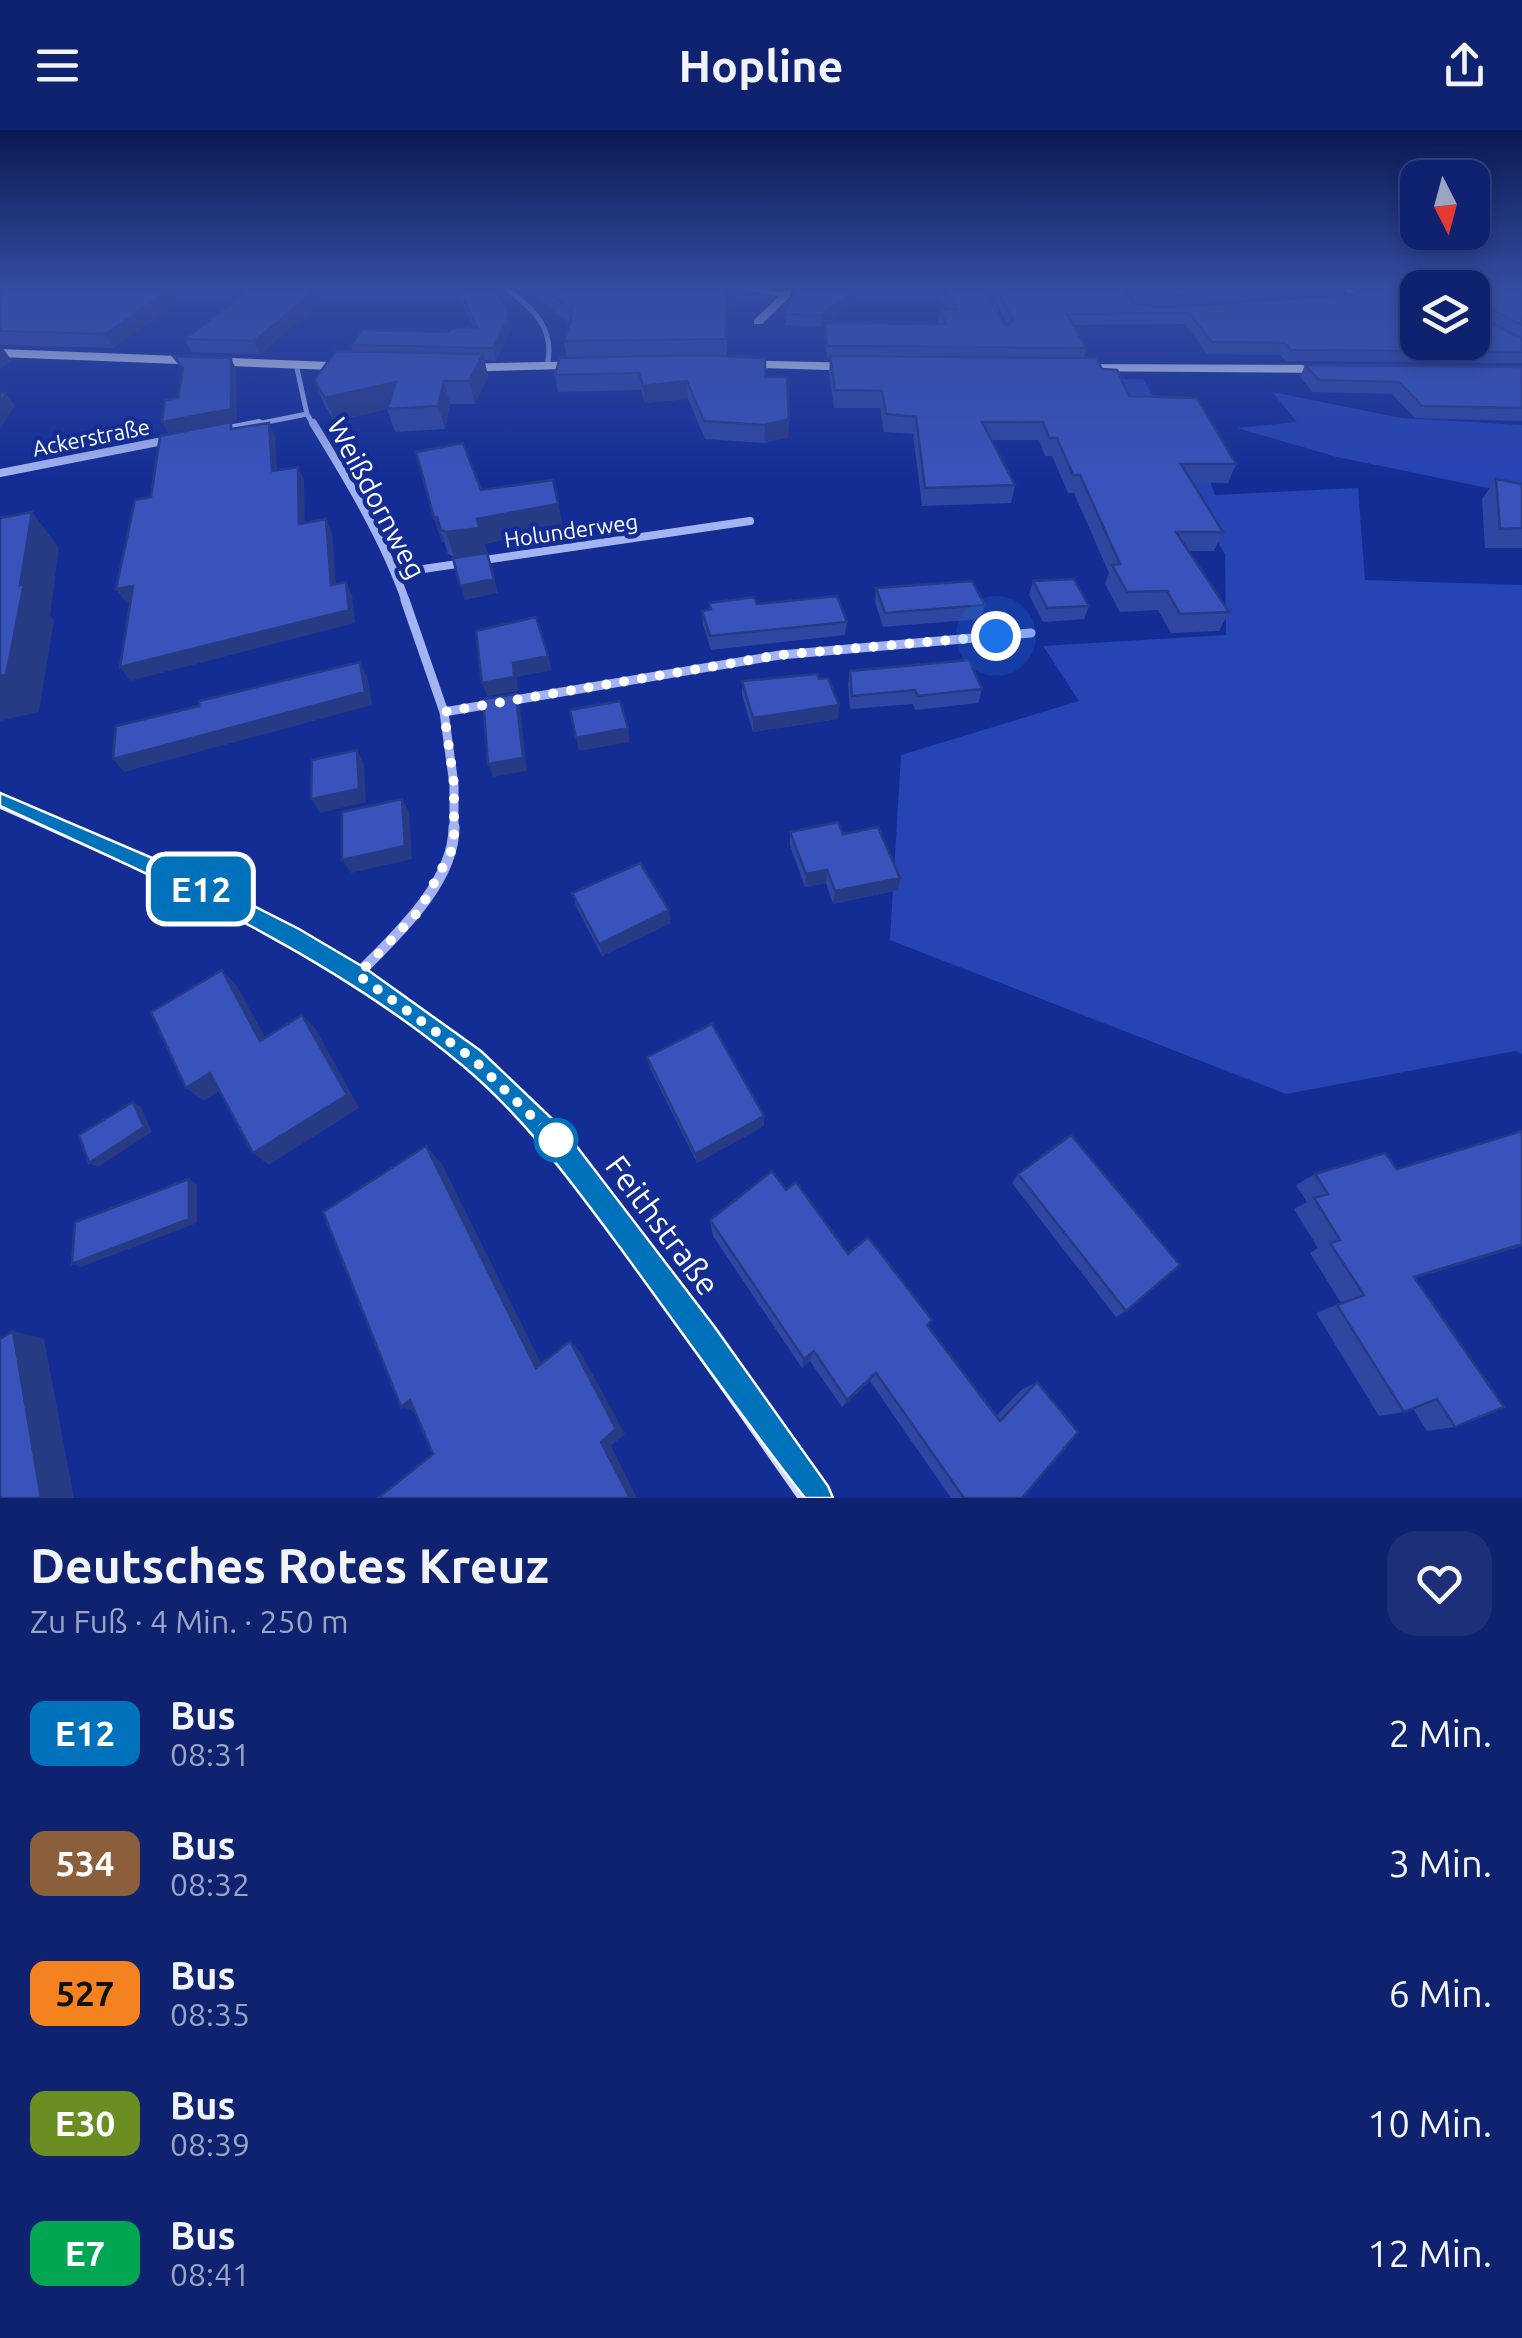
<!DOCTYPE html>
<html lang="de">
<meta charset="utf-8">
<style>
body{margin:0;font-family:Ubuntu,sans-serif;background:#1d2f78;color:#f1f3f6;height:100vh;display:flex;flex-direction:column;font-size:38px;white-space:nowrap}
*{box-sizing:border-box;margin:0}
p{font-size:32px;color:#9ba4c3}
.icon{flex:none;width:55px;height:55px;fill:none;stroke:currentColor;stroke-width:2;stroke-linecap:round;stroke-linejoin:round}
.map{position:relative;height:1368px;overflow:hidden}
.sheet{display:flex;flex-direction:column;background:#0f2270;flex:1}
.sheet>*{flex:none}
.badge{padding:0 20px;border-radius:15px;font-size:35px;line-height:65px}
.needle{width:65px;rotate:174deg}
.controls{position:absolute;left:1400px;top:30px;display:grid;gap:20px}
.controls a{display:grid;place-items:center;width:90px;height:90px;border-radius:20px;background:#0f2270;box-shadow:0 5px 15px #0003,0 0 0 2px #2f3f83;font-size:50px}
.you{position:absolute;width:50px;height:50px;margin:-25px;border:8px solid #fff;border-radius:50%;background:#1a73e8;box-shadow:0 0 0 15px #1a73e833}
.map>.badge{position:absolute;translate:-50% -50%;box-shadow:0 0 0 5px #fff}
.round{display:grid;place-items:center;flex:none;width:105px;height:105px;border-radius:30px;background:#1d2f78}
.summary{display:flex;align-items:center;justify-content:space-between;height:170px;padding:0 30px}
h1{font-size:48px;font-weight:600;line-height:75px}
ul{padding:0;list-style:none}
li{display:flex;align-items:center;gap:30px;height:130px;padding:0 30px}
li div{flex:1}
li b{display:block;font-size:38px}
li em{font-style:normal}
li .badge{min-width:110px;font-weight:700;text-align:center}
header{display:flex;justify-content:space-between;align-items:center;height:130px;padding:0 30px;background:#0f2270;font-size:45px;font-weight:600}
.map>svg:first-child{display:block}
.green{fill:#2644b4}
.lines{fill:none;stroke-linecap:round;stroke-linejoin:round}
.street-far3{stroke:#a4b4f2;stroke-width:5}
.street-far2{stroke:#a4b4f2;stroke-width:8}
.street-far1{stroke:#a4b4f2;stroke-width:9}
.street{stroke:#a4b4f2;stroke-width:11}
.secondary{fill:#d2dafc;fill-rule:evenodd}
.primary{fill:#eef1ff;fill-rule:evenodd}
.wall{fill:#3047a2;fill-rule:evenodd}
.shaded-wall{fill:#273a84}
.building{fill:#3853bc;stroke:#273a84;stroke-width:2.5}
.line{fill:#0072bc;stroke:#fff;stroke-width:2.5}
.walk{stroke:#fff;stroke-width:10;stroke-dasharray:0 18}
.stop-dot{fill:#fff;stroke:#0072bc;stroke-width:5}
.labels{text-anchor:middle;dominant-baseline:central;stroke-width:9;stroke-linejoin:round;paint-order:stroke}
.far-street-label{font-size:22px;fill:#fff;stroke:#142d95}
.street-label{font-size:28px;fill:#fff;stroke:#142d95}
.near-street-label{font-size:32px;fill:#fff;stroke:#142d95}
</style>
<header><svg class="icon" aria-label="menu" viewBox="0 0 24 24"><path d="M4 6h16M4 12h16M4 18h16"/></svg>Hopline<svg class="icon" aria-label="share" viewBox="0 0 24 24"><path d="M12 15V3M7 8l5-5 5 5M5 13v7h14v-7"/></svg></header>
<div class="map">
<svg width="1522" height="1368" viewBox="0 0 1522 1368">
<rect width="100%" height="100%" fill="#142d95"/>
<path class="green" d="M 1120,249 L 1143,249 L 1174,301 L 1200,325 L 1215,365 L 1358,358 L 1365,450 L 1522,455 L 1522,924 L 1515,921 L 1286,964 L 890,810 L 901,625 L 1079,571 L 1043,516 L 1226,505 L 1225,424 Z
M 1272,262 L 1401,288 L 1522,295 L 1522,365 L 1337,327 L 1237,298 L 1297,292 Z"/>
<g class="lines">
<path class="street-far3" d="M 504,157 C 533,178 556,198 547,236
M 745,157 L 785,165
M 981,157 L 995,182
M 1344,157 L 1354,165 L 1345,169
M 296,234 L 307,284 L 314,296
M 246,296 L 307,284"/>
<path class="street-far2" d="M 313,293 C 348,350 384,409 406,472
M 224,300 L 259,293
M 0,343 L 168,310
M 396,443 L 750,391"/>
<path class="street-far1" d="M 405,470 L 444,582 L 454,655 L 454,700
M 444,582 L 780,525 L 1031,503"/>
<path class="street" d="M 357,845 C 394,807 454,754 454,697"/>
<path class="secondary" d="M 789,157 L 800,157 L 762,194 L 754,194 L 754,190 Z
M 0,664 L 200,748 L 299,798 L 365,838 L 482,921 L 565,1001 L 715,1196 L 829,1356 L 834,1368 L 797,1368 C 739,1285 681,1202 621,1120 C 573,1055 526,989 463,936 C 325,821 163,751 0,679 Z"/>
<path class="primary" d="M 0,219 L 357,233 L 364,237 L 357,241 L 0,227 Z
M 732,230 L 862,233 L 869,237 L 862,241 L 727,237 L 727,231 Z
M 592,231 L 597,232 L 597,238 L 452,242 L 445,238 L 452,234 Z
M 1067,234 L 1337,235 L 1344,239 L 1337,243 L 1062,241 L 1062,235 Z"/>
</g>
<path class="wall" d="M 0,157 L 200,157 L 113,218 L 0,215 Z
M 252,157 L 339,157 L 260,224 L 191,222 L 185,209 Z
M 455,157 L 495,157 L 512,197 L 496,231 L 484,230 L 488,246 L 475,274 L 450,274 L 445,299 L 395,302 L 387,279 L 334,291 L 323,272 L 314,250 L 353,221 L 351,215 L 474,198 Z
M 522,157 L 741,157 L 738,173 L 727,182 L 727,226 L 765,247 L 789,289 L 788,307 L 765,313 L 705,309 L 688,269 L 645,273 L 641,260 L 558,262 L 555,245 L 567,228 L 564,211 L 570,193 Z
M 794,157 L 877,157 L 826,193 L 940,194 L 938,191 L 940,180 L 948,180 L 934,157 L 982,157 L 1002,192 L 1008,195 L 988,157 L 1122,157 L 1132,173 L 1162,178 L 1356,164 L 1359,161 L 1354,157 L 1522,157 L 1522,233 L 1286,231 L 1280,225 L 1207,224 L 1185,194 L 1074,195 L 1086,218 L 1084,228 L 1102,239 L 1129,266 L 1236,334 L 1228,353 L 1192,352 L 1223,402 L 1214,421 L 1188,421 L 1229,482 L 1219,501 L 1171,503 L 1158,480 L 1120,482 L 1105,454 L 1109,443 L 1074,363 L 1068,363 L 1052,326 L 1045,326 L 1039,310 L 991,310 L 1015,355 L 1011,373 L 922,376 L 913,304 L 884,302 L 880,278 L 834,278 L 829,243 L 830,227 L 827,227 L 824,205 L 824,195 L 821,197 L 785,195 L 785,184 ZM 1418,158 L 1472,158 L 1418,212 Z
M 1124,157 L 1345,157 L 1342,163 L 1158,177 L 1137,173 Z
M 1305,235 L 1522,237 L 1522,291 L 1415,288 L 1392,264 L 1313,262 L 1300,247 Z
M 1496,349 L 1522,354 L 1522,418 L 1485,418 L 1482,369 Z
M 481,360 L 558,374 L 563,398 L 484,414 L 487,422 L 454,427 L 448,424 L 444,411 L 442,412 L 434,388 Z
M 1033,451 L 1089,476 L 1084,489 L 1043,492 L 1029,465 Z
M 876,458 L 985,475 L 981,489 L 883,497 L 875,472 Z
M 709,473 L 757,474 L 847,492 L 845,505 L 711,520 L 703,494 L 702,481 L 709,480 Z
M 850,541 L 982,559 L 978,573 L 915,580 L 913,574 L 850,579 L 848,555 Z
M 742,551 L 838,589 L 753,602 L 742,565 Z
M 790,702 L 843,704 L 900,748 L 898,760 L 833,774 L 826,753 L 805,757 L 790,715 Z
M 572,763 L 671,793 L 602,826 L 576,776 Z
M 647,927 L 764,986 L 764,996 L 697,1033 L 650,938 Z
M 1522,1001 L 1522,1116 L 1415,1148 L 1455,1297 L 1427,1301 L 1413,1279 L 1404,1282 L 1379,1286 L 1316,1183 L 1341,1173 L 1310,1123 L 1318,1118 L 1294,1079 L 1307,1072 L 1296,1055 L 1315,1044 L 1397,1039 Z
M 1018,1044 L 1126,1181 L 1116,1187 L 1012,1053 Z
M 786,1060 L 848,1124 L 927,1196 L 996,1286 L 1021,1260 L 1037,1252 L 1022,1368 L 951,1368 L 870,1251 L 842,1277 L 810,1231 L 802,1238 L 713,1106 L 710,1090 Z"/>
<path class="shaded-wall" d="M 174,157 L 200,157 L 113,218 L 106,204 Z
M 320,157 L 339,157 L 260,224 L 254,211 Z
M 737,157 L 741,157 L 738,173 L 727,182 L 727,226 L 726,165 Z
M 862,157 L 877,157 L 821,197 L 821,185 Z
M 575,175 L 570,193 L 567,176 Z
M 509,185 L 512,197 L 496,231 L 493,218 Z
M 2,217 L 12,231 L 0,239 L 0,218 Z
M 483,224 L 488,246 L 475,274 L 469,251 Z
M 231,228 L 236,239 L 237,290 L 168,303 L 162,292 Z
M 444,251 L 450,274 L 445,299 L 438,276 Z
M 687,251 L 688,269 L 645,273 L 643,256 Z
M 396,252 L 403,275 L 334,291 L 325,268 Z
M 6,263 L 15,276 L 0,299 L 0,273 Z
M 789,289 L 788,307 L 765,313 L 765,295 Z
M 269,293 L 275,306 L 278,354 L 272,341 Z
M 298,337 L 304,350 L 305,407 L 299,394 Z
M 558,374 L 563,398 L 484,414 L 487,422 L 454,427 L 446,402 L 477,389 Z
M 32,382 L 59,418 L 50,486 L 54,491 L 39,582 L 0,591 L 0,546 L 20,455 Z
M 437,387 L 444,411 L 442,412 L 434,388 Z
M 326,389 L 332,402 L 337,468 L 331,455 Z
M 494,449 L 498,463 L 465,470 L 460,456 Z
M 346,452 L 352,465 L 355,493 L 130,551 L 120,537 Z
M 133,456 L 142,470 L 126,473 L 116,459 Z
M 548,526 L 552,540 L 517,547 L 518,561 L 487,566 L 482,553 L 513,533 Z
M 360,532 L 367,546 L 372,575 L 124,642 L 113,629 Z
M 516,564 L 520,577 L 527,641 L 493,647 L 488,634 Z
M 839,575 L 838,589 L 753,602 L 753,588 Z
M 628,598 L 630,612 L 579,621 L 576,608 Z
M 357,620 L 364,634 L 366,672 L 320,683 L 311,669 Z
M 402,669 L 409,682 L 412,729 L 351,743 L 342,730 Z
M 827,740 L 826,753 L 805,757 L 806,744 Z
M 900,748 L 898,760 L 833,774 L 835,761 Z
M 669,780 L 671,793 L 602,826 L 599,814 Z
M 222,840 L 237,856 L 275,925 L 260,911 Z
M 302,885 L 316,899 L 359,978 L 269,1035 L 253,1023 Z
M 210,943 L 226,956 L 204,971 L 186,958 Z
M 133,972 L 141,977 L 152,1002 L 98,1037 L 89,1033 Z
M 764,986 L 764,996 L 697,1033 L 695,1024 Z
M 426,1016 L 442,1034 L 548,1247 L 536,1238 Z
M 189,1049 L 197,1054 L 197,1093 L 81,1137 L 72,1134 Z
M 1522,1114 L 1522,1116 L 1390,1156 L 1414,1147 Z
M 13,1201 L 44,1209 L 74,1368 L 41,1368 Z
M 570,1211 L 580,1221 L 625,1304 L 611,1316 L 637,1368 L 630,1368 L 601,1312 Z
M 814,1221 L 810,1231 L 802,1238 L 804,1229 Z
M 876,1243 L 870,1251 L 842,1277 L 847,1270 Z
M 410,1270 L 421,1283 L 401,1277 Z"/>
<path class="building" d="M 0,157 L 174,157 L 106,204 L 0,201 Z
M 252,157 L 320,157 L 254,211 L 185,209 Z
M 458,157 L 495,157 L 509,185 L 493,218 L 351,215 L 362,200 L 449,202 L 452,198 L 477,198 Z
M 541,157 L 737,157 L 726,165 L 726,209 L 564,211 L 575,175 L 567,176 Z
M 794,157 L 862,157 L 821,185 L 785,184 Z
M 943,157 L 982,157 L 1002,192 L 1008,195 L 1013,190 L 996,157 L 1122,157 L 1132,173 L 1162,178 L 1356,164 L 1364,157 L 1396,157 L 1418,164 L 1418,212 L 1472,212 L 1472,158 L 1429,157 L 1522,157 L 1522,195 L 1481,174 L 1473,178 L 1476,185 L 1522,209 L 1522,222 L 1291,220 L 1285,213 L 1212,212 L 1189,183 L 1067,184 L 1086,218 L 827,216 L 824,193 L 946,194 L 940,180 L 957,180 Z
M 1136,157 L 1282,157 L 1162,166 L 1140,162 Z
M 336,221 L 483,224 L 469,251 L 444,251 L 438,276 L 387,279 L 396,252 L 325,268 L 314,250 Z
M 705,225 L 765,228 L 765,247 L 787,247 L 789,289 L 765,295 L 704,291 L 687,251 L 643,256 L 639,243 L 555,245 L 560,228 Z
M 173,226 L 231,228 L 231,279 L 162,292 L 165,270 L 178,268 L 183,238 Z
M 830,226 L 1096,228 L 1102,239 L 1117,240 L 1129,266 L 1197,268 L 1236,334 L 1181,334 L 1223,402 L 1176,402 L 1229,482 L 1180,484 L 1167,461 L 1127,462 L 1112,435 L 1120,434 L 1080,345 L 1073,345 L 1057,308 L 1049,308 L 1043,292 L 982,292 L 1015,355 L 925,358 L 916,287 L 886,284 L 882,261 L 835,260 Z
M 1305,235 L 1522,237 L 1522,278 L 1422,276 L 1399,252 L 1319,250 Z
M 0,263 L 6,263 L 0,273 Z
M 231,292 L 231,299 L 269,293 L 272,341 L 298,337 L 299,394 L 326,389 L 331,455 L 346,452 L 349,480 L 120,537 L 133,456 L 116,459 L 135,370 L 151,367 L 160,306 Z
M 463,313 L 481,360 L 553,350 L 558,374 L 477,389 L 480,398 L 446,402 L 441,400 L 437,387 L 434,388 L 416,322 Z
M 1496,349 L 1522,354 L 1522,398 L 1500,399 Z
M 32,382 L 20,455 L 24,454 L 6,545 L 0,546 L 0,388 Z
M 487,423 L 494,449 L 460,456 L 453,428 Z
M 1074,449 L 1089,476 L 1047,478 L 1033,451 Z
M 972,451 L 985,475 L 885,483 L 876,458 Z
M 837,466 L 847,492 L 710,506 L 702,481 L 711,479 L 709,473 L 754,467 L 757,474 Z
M 536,487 L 548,526 L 513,533 L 514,547 L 482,553 L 476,501 Z
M 969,530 L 982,559 L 918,566 L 915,560 L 852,566 L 850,541 Z
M 360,532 L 365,562 L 113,629 L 116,596 L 199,576 L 199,571 Z
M 817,544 L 819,549 L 828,548 L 839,575 L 753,588 L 742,551 Z
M 516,564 L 523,628 L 488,634 L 483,569 Z
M 620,571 L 628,598 L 576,608 L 570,580 Z
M 357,620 L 359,659 L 311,669 L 312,630 Z
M 402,669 L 405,716 L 342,730 L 342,682 Z
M 838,692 L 843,704 L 878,697 L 900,748 L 835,761 L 827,740 L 806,744 L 790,702 Z
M 640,733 L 669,780 L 599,814 L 572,763 Z
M 222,840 L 260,911 L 302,885 L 347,965 L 253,1023 L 210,943 L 186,958 L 151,882 Z
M 712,894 L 764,986 L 695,1024 L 647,927 Z
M 133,972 L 144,997 L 89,1033 L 79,1005 Z
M 1522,1001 L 1522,1114 L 1414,1147 L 1504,1277 L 1455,1297 L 1437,1269 L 1404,1282 L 1337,1175 L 1364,1165 L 1330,1113 L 1340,1110 L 1314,1068 L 1328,1064 L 1315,1044 L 1385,1023 L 1397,1039 Z
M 1071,1005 L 1180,1135 L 1126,1181 L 1018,1044 Z
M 426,1016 L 536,1238 L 570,1211 L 616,1299 L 601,1312 L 630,1368 L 378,1368 L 433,1324 L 410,1270 L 401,1277 L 323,1082 Z
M 772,1041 L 786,1060 L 796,1052 L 848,1124 L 868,1107 L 932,1190 L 927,1195 L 1000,1291 L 1037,1252 L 1078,1302 L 1022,1368 L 964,1368 L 876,1243 L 847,1270 L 814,1221 L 804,1229 L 710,1090 Z
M 189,1049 L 189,1089 L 72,1134 L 75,1092 Z
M 13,1201 L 41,1368 L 0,1368 L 0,1209 Z"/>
<linearGradient id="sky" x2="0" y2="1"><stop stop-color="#0b1952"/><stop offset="0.45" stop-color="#344ca0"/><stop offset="1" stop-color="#344ca0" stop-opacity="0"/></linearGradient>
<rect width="1522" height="349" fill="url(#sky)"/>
<path class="line" d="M 0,663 L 199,748 L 299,799 L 365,838 L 481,921 L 565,1001 L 714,1196 L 828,1356 L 833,1368 L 805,1368 C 745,1292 684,1205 621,1119 C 573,1054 525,988 463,936 C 323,819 158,749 0,676 Z"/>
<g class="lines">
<path class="walk" d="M 556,1010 L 473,929 L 358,845 L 419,781 L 454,716 L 454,654 L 444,582 L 780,525 L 996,506"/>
</g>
<circle class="stop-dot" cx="556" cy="1010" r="20"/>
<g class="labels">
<g class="far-street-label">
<text transform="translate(91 307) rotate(-11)">Ackerstraße</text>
<text transform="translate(571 400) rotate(-8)">Holunderweg</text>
</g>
<g class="street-label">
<text transform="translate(377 368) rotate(62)">Weißdornweg</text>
</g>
<g class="near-street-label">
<text transform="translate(663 1095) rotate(53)">Feithstraße</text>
</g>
</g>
</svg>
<div class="controls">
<a><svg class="needle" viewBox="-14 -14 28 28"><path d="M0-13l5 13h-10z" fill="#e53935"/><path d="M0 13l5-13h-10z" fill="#9ba4c3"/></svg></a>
<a><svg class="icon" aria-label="layers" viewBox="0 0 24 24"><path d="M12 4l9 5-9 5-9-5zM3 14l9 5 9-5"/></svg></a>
</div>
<div class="you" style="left:996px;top:506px"></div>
<b class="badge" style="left:201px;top:759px;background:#0072bc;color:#fff">E12</b>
</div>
<section class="sheet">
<div class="summary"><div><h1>Deutsches Rotes Kreuz</h1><p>Zu Fuß · 4 Min. · 250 m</p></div><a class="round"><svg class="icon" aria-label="heart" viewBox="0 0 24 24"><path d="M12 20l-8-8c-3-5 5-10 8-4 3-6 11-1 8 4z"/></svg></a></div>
<ul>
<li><span class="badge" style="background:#0072bc;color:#fff">E12</span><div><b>Bus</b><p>08:31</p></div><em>2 Min.</em></li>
<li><span class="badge" style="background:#8b5e3c;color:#fff">534</span><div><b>Bus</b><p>08:32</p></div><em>3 Min.</em></li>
<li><span class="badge" style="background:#f58220;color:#111">527</span><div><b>Bus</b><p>08:35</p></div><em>6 Min.</em></li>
<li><span class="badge" style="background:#6b8e23;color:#fff">E30</span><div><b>Bus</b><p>08:39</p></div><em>10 Min.</em></li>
<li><span class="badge" style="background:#00a651;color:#fff">E7</span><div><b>Bus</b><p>08:41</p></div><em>12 Min.</em></li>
</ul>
</section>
